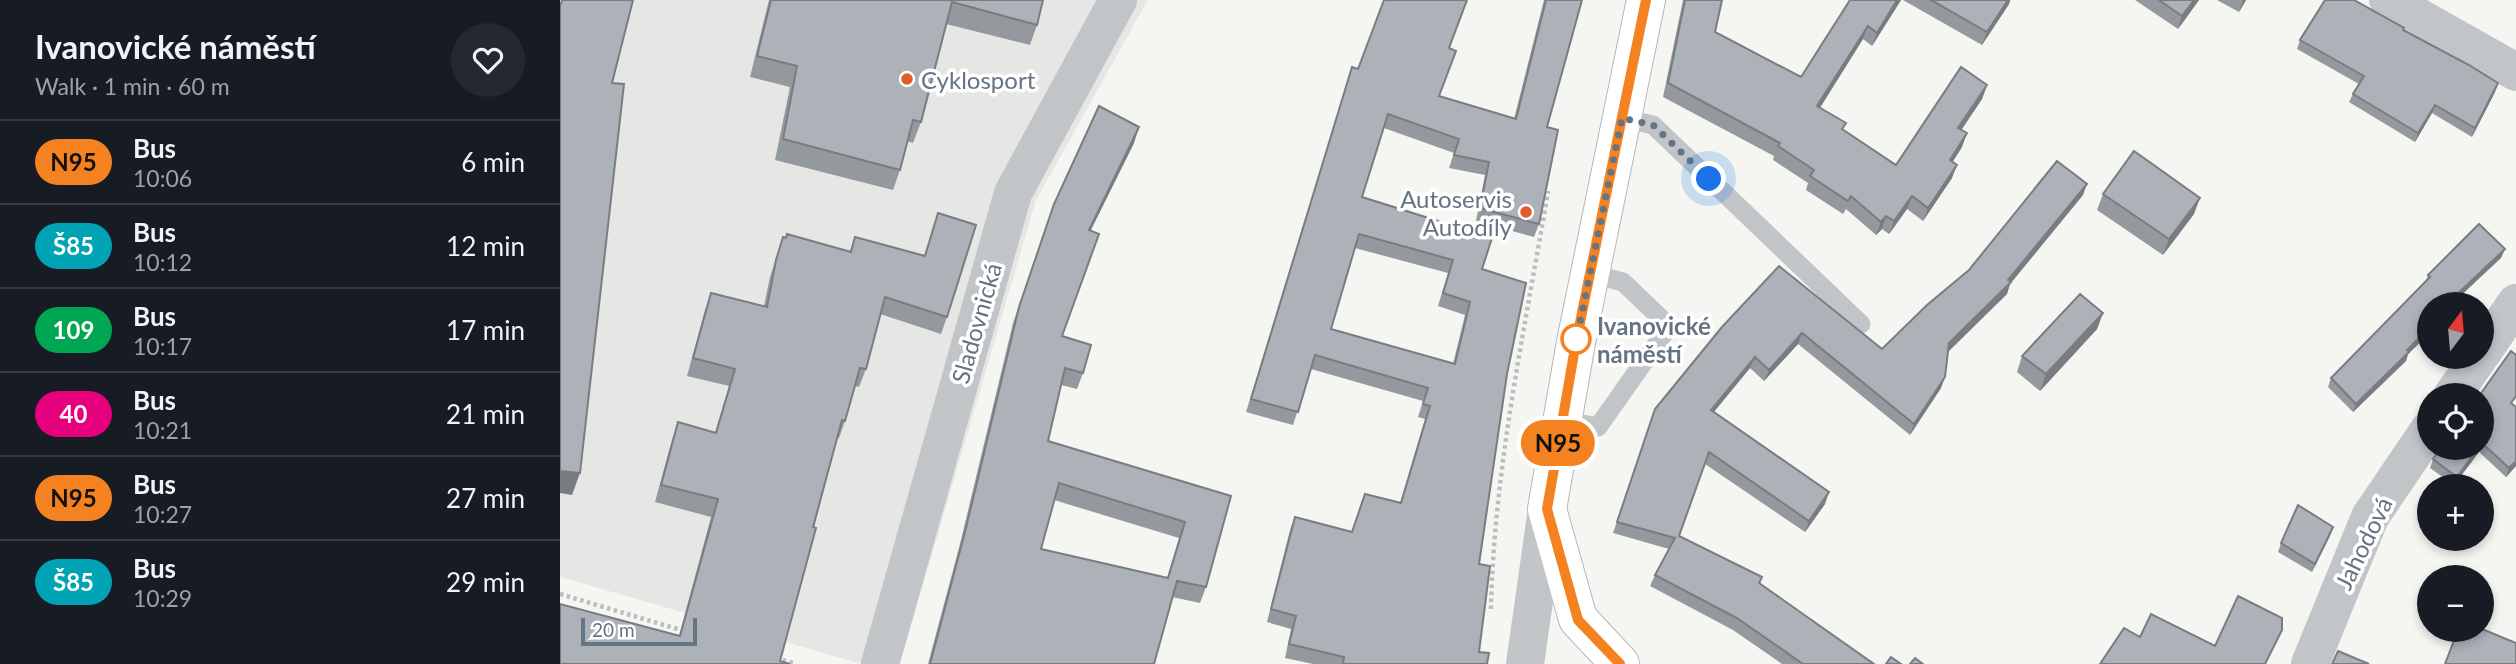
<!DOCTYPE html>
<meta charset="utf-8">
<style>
body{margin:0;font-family:Lato,sans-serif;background:#242831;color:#f1f3f6;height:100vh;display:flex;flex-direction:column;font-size:26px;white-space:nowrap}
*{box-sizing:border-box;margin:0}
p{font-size:23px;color:#9ea1a6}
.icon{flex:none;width:38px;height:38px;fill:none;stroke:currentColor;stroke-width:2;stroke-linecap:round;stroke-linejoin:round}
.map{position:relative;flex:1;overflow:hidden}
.side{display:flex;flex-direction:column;background:#171b24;width:560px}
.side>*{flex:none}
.badge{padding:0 14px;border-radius:23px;font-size:24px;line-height:46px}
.needle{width:46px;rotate:16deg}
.fabs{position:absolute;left:1857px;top:292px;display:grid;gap:14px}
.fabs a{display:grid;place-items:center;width:77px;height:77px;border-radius:50%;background:#171b24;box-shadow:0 4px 10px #0003;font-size:35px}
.scale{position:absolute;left:21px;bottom:18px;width:116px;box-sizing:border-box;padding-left:7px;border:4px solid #657483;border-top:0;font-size:19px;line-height:24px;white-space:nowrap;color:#657483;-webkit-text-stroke:5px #fff;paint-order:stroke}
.you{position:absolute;width:35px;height:35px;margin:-18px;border:5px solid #fff;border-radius:50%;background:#1a73e8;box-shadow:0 0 0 10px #1a73e833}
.map>.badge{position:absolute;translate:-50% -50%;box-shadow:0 0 0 4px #fff}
.round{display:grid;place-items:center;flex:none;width:74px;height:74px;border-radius:37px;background:#242831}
.headline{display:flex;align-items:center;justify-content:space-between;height:119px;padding:0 35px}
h1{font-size:33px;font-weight:700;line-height:52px}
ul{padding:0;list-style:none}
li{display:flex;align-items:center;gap:21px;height:84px;padding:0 35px;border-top:2px solid #363941}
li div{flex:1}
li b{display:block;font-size:26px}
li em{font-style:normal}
li .badge{min-width:77px;font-weight:700;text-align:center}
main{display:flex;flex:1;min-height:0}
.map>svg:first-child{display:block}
.built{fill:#e6e7e5}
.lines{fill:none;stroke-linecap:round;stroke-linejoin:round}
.secondary-casing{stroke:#b3b8bd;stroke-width:40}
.path{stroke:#bbbdbf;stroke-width:4.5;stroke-dasharray:3.5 3.5;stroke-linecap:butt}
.lane{stroke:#c1c5c8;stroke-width:19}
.street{stroke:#c1c5c8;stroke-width:38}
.secondary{stroke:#fff;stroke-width:38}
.wall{fill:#94999e;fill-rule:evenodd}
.shaded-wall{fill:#787d81}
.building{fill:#acb2b8;stroke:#787d81;stroke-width:2;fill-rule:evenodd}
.line-casing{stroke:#fff;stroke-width:16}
.line{stroke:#f58220;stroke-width:10}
.walk{stroke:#657483;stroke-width:7;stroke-dasharray:0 12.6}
.poi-dot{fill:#e05d28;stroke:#fff;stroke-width:2.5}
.stop-dot{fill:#fff;stroke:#f58220;stroke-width:3.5}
.labels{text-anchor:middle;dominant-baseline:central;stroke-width:7;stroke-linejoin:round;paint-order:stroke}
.poi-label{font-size:24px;fill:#657483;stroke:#fff;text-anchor:start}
.street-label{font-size:24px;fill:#657483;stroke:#fff}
.stop-label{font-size:24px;font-weight:bold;fill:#657483;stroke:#fff;text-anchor:start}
</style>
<main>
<section class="side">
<div class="headline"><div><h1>Ivanovické náměstí</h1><p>Walk · 1 min · 60 m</p></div><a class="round"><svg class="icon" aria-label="heart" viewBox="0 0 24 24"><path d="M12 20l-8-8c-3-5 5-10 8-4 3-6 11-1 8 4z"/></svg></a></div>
<ul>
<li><span class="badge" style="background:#f58220;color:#111">N95</span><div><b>Bus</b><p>10:06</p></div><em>6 min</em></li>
<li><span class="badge" style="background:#00a3b4;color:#fff">Š85</span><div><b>Bus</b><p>10:12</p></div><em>12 min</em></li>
<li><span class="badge" style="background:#00a651;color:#fff">109</span><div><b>Bus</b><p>10:17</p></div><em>17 min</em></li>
<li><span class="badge" style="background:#e6007e;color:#fff">40</span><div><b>Bus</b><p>10:21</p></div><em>21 min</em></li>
<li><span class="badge" style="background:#f58220;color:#111">N95</span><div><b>Bus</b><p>10:27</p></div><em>27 min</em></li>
<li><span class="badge" style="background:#00a3b4;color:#fff">Š85</span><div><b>Bus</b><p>10:29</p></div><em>29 min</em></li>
</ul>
</section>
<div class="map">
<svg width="1956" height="664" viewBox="0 0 1956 664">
<rect width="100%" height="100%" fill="#f5f6f2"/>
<path class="built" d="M 0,0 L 588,0 L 476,200 L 340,664 L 302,664 L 0,577 Z"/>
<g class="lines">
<g class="secondary-casing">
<path id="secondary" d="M 1060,664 L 1018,619 L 987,509 L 1016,342 L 1086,0"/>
</g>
<path class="path" d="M 0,594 L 124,631
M 931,609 C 934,468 965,329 988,191
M 216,658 L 236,664"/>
<path class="lane" d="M 1062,118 L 1093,125 L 1301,324
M 1002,420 L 1038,427 L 1109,326 L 1063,282 L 1029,273"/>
<path class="street" d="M 1828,0 L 1956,72
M 1922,353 L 1956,303
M 1892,396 L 1919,357
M 320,664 L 453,193 L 558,0
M 965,664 L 987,509
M 1750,664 L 1810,517 L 1869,430"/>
<use href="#secondary" class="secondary"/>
</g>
<path class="wall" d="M 209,0 L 483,0 L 477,25 L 470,45 L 386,24 L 361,122 L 353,143 L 347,141 L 340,170 L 333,190 L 215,160 L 230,87 L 190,77 Z
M 984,0 L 1022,0 L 987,127 L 979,224 L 974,237 L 916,221 L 925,175 L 889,168 L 894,153 L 824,128 L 802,197 L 922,269 L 947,374 L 919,564 L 919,652 L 927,664 L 753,664 L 725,658 L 731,629 L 707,622 L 730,530 L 735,517 L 791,532 L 840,503 L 865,419 L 858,417 L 863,401 L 751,369 L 733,425 L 686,412 L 792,67 L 798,69 L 889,48 L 879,96 L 954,119 ZM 795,248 L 888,273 L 878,306 L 905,315 L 893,364 L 771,329 Z
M 1123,0 L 1162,0 L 1155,32 L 1241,77 L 1290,0 L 1341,0 L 1312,46 L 1303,39 L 1260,107 L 1283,130 L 1336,165 L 1427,85 L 1422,99 L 1401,130 L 1402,147 L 1392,162 L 1392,178 L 1363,221 L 1347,209 L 1329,234 L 1322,229 L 1316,235 L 1286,209 L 1283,214 L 1246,190 L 1248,183 L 1213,160 L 1214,156 L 1103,97 Z
M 1343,0 L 1450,0 L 1449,4 L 1422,45 Z
M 1575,0 L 1639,0 L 1618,29 Z
M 1657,0 L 1686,0 L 1679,12 Z
M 1843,30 L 1935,92 L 1912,137 L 1872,113 L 1855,142 L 1789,102 L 1793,94 L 1799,84 L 1737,49 L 1740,40 Z
M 574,143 L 530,231 L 502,336 L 523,373 L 517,389 L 501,385 L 488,441 L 671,496 L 646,587 L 640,603 L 612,597 L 594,664 L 368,664 L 400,544 L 453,323 L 494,204 ZM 494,500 L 619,538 L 607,578 L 481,549 Z
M 1543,194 L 1634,214 L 1603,255 L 1537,210 Z
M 1523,195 L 1450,284 L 1447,294 L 1388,351 L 1381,388 L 1350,435 L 1238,344 L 1204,381 L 1190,368 L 1154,412 L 1265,504 L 1245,532 L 1145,464 L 1119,536 L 1202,577 L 1200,584 L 1314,664 L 1222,664 L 1173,630 L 1090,586 L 1095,575 L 1109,549 L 1053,533 L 1095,409 L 1219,266 L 1322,349 Z
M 378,213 L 387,317 L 381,334 L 320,314 L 306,369 L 299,387 L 295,386 L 285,421 L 279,438 L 277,438 L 220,661 L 119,636 L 151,517 L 95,502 L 112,440 L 118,422 L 155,433 L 169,386 L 127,376 L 145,310 L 151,293 L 204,306 L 210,277 L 223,237 L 290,251 L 295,237 L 364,256 Z
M 1941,258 L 1869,304 L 1869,334 L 1848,354 L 1846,361 L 1793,412 L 1768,387 L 1771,378 L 1866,281 L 1868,275 Z
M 1543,313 L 1537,329 L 1480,391 L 1457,372 L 1462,356 Z
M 1922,396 L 1953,404 L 1956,466 L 1946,477 L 1919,452 L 1894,485 L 1870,468 L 1873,459 L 1881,448 L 1922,448 Z
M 1773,527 L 1752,572 L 1718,552 L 1721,543 Z"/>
<path class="shaded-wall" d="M 1337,0 L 1341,0 L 1312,46 L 1317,33 Z
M 1448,0 L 1450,0 L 1449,4 L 1422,45 L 1427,32 Z
M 1634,0 L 1639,0 L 1618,29 L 1622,16 Z
M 1683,0 L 1686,0 L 1679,12 Z
M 1308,26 L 1303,39 L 1253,119 L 1257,106 Z
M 1938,83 L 1935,92 L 1912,137 L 1915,128 Z
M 1427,85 L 1422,99 L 1394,141 L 1398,128 Z
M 1875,105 L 1872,113 L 1855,142 L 1858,133 Z
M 579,127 L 574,143 L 523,246 L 529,230 Z
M 1407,133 L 1402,147 L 1385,174 L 1390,160 Z
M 1397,165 L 1392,178 L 1363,221 L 1368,208 Z
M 1527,184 L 1523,195 L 1450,284 L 1447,294 L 1385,355 L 1389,343 L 1448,280 Z
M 1352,196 L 1347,209 L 1329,234 L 1334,221 Z
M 1640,198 L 1634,214 L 1603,255 L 1609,239 Z
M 1326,216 L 1322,229 L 1316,235 L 1321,222 Z
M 1945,249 L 1941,258 L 1892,304 L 1893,298 Z
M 1543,313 L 1537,329 L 1480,391 L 1486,374 Z
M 1869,328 L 1869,334 L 1848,354 L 1846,361 L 1793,412 L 1796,404 Z
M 1242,333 L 1238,344 L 1204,381 L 1209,370 Z
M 1195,357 L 1190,368 L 1146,421 L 1151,410 Z
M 1385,377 L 1381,388 L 1350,435 L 1354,424 Z
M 1918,448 L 1920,448 L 1919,452 L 1894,485 L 1897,477 Z
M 1956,461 L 1956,466 L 1946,477 L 1949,468 Z
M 0,471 L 20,473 L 12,495 L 0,493 Z
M 1269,492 L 1265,504 L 1245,532 L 1249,521 Z
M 1773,527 L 1770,536 L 1752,572 L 1755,564 Z"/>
<path class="building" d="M 2,0 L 73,0 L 52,83 L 64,84 L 20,473 L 0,471 L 0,7 Z
M 211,0 L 483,0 L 477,25 L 392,2 L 361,122 L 353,120 L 340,170 L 223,139 L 237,66 L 197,56 Z
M 824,0 L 907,0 L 889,48 L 896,51 L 879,96 L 956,119 L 986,0 L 1022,0 L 987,127 L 998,130 L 979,224 L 920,208 L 929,162 L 894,155 L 899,139 L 828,114 L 802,197 L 932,238 L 922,269 L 966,283 L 947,374 L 919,564 L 930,566 L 919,652 L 929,653 L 927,664 L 783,664 L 784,657 L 729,644 L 736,616 L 711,609 L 735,517 L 792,532 L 805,494 L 841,503 L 870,406 L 863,404 L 868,388 L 755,355 L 738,412 L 691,399 L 792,67 L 798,69 ZM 799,234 L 893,260 L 883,293 L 910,302 L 895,364 L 771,329 Z
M 1125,0 L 1162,0 L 1155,32 L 1241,77 L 1290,0 L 1337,0 L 1317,33 L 1308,26 L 1257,106 L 1286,123 L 1282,129 L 1336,165 L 1401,67 L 1427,85 L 1398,128 L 1407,133 L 1390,160 L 1397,165 L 1368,208 L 1352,196 L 1334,221 L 1326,216 L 1321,222 L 1291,196 L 1288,201 L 1250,176 L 1254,170 L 1218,146 L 1220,143 L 1108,83 Z
M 1371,0 L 1448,0 L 1427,32 Z
M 1599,0 L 1634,0 L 1622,16 Z
M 1765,0 L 1794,0 L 1844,28 L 1843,30 L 1909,65 L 1938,83 L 1915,128 L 1875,105 L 1858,133 L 1793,94 L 1804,76 L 1740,40 Z
M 539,106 L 579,127 L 529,230 L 539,234 L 502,336 L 531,345 L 523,373 L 505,368 L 488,441 L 671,496 L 646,587 L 617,581 L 594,664 L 370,664 L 406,528 L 459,307 L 494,204 ZM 499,483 L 625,522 L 608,578 L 481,549 Z
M 1574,151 L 1640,198 L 1609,239 L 1543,194 Z
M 1497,161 L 1527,184 L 1448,280 L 1451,282 L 1389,343 L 1385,377 L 1354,424 L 1242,333 L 1209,370 L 1195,357 L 1151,410 L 1269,492 L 1249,521 L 1149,452 L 1119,536 L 1202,577 L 1199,583 L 1314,664 L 1243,664 L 1177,618 L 1095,575 L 1115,538 L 1057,522 L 1095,409 L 1162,327 L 1219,266 L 1322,349 L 1367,305 L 1409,270 Z
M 378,213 L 416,225 L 387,317 L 325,297 L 306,369 L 300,368 L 285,421 L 282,420 L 253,527 L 256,528 L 220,661 L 230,664 L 0,664 L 0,604 L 120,636 L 158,499 L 101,485 L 118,422 L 156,433 L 175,369 L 133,358 L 151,293 L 207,307 L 216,260 L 223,237 L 226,238 L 227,234 L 291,252 L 295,237 L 365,256 Z
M 1919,224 L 1945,249 L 1893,298 L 1898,299 L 1893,304 L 1869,304 L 1869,328 L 1847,350 L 1849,352 L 1796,404 L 1771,378 L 1870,277 L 1868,275 Z
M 1520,294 L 1543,313 L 1486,374 L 1462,356 Z
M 1951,351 L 1956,355 L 1956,396 L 1951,403 L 1956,407 L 1956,461 L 1949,468 L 1922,443 L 1922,396 L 1919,396 Z
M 1881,448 L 1918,448 L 1897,477 L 1873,459 Z
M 1738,505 L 1773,527 L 1755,564 L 1721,543 Z
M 1678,596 L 1722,618 L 1722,630 L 1705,664 L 1540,664 L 1564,628 L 1580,637 L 1591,614 L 1655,646 Z
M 1922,629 L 1956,643 L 1956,664 L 1885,664 L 1898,630 Z
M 1778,651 L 1809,664 L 1772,664 Z
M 1331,657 L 1341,664 L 1326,664 Z
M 1355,658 L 1363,664 L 1350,664 Z"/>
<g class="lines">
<g class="line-casing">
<path id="line" d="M 1060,664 L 1018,620 L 987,509 L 1016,342 L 1086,0"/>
</g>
<use href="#line" class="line"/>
<path class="walk" d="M 1016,339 L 1016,342 L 1062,118 L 1093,125 L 1149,179"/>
</g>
<g class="poi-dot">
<circle cx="347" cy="79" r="7"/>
<circle cx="966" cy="212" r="7"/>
</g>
<circle class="stop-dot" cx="1016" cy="339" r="14"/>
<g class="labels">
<g class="poi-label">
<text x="361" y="79">Cyklosport</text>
<text x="952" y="198" text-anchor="end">Autoservis<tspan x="952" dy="28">Autodíly</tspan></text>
</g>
<g class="street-label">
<text transform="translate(416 323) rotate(-74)">Sladovnická</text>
<text transform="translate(1803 543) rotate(-64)">Jahodová</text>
</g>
<g class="stop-label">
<text x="1037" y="325">Ivanovické<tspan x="1037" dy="28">náměstí</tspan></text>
</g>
</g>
</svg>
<div class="fabs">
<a><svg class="needle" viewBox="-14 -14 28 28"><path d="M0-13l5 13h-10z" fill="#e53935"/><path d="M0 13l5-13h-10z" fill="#9ea1a6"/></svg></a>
<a><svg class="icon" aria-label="locate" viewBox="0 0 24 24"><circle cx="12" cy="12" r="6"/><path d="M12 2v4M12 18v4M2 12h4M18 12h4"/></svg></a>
<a>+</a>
<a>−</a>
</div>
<div class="scale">20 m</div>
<div class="you" style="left:1149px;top:179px"></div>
<b class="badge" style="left:998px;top:443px;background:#f58220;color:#111">N95</b>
</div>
</main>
